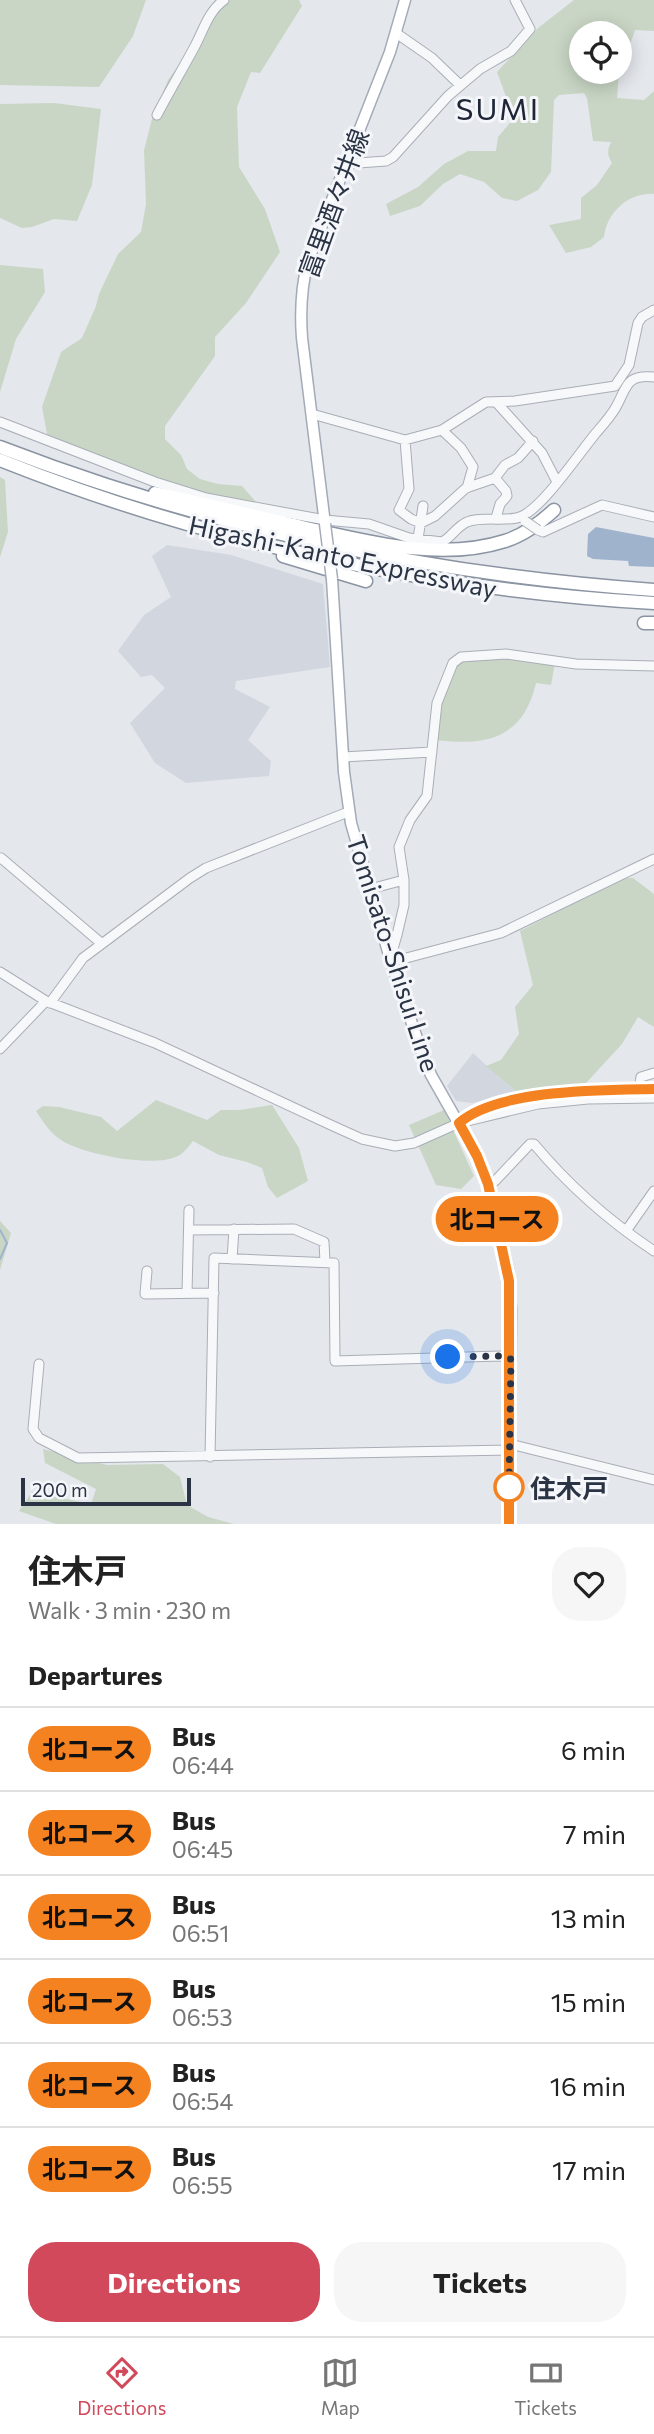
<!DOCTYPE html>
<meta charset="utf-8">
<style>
body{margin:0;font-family:Commissioner,"Noto Sans JP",sans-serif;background:#f6f6f6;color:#222;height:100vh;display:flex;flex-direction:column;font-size:26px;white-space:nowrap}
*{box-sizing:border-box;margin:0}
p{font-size:23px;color:#767676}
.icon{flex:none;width:38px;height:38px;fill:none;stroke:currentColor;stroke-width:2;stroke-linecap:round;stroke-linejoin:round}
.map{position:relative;height:1524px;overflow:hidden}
.panel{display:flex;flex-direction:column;background:#fff;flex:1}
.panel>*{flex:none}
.badge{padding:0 14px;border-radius:23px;font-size:24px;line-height:46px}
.controls{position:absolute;left:569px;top:21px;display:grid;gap:14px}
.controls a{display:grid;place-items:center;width:63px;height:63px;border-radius:50%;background:#fff;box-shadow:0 4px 18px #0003;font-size:35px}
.scale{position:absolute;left:21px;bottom:18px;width:170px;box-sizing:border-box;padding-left:7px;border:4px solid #2b3445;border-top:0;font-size:19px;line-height:24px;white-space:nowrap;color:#2b3445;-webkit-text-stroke:5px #f4f6f9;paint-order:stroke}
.you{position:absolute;width:35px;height:35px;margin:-18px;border:5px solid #fff;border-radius:50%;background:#1a73e8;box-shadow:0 0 0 10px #1a73e833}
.map>.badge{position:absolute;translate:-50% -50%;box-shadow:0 0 0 4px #fff}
h2{padding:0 28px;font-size:26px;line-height:63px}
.round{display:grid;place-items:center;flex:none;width:74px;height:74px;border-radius:28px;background:#f6f6f6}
.head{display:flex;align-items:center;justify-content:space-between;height:119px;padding:0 28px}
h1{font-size:33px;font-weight:700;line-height:52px}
.cta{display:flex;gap:14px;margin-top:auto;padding:14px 28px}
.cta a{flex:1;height:80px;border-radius:28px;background:#d1495b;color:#fff;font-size:28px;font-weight:700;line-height:80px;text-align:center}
.cta a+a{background:#f6f6f6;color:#222}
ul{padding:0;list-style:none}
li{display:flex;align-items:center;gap:21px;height:84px;padding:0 28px;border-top:2px solid #e0e0e0}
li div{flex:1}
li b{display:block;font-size:26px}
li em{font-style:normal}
li .badge{min-width:77px;font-weight:700;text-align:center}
.menu{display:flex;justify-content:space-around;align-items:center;height:98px;border-top:2px solid #e0e0e0;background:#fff;font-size:19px;color:#767676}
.menu a{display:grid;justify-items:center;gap:4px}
.menu .current{color:#d1495b}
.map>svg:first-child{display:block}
.built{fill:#d2d6de}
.green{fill:#c9d6c5}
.water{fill:#9fb4cc}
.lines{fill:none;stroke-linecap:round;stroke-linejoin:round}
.stream{stroke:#9fb4cc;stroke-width:2}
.minor-casing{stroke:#a9aeb7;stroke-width:11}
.major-casing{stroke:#a3abb8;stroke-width:13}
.highway-casing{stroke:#8b94a3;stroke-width:15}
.minor{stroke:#f7f8fa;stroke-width:9}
.major{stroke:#fff;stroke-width:10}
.highway{stroke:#fff;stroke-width:12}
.minor-bridge-casing{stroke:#a9aeb7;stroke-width:11;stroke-linecap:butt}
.major-bridge-casing{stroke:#a3abb8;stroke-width:13;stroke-linecap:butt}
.minor-bridge{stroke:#f7f8fa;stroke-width:9}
.major-bridge{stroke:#fff;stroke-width:10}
.line-casing{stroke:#fff;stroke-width:16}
.line{stroke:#f58220;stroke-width:10}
.walk{stroke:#2b3445;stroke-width:7;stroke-dasharray:0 12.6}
.stop-dot{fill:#fff;stroke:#f58220;stroke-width:3.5}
.labels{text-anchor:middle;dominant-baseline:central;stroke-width:6;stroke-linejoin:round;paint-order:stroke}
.street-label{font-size:26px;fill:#2b3445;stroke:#f4f6f9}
.stop-label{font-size:26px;font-weight:bold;fill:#2b3445;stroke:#f4f6f9;text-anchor:start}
.quarter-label{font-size:30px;letter-spacing:2px;fill:#1d2536;stroke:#f4f6f9}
</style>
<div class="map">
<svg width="654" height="1524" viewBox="0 0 654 1524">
<rect width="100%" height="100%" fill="#e4e7ec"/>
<path class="built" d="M 167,545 L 231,555 L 323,584 L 330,667 L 236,681 L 235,689 L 270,707 L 248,740 L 271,761 L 269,776 L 186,783 L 155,763 L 130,723 L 165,688 L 152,675 L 141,677 L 118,651 L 144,615 L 171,597 L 152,556 Z
M 473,1053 L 500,1078 L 517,1092 L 472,1103 L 456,1101 L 447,1086 Z"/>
<path class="green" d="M 0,0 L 146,0 L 133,36 L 99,87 L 0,85 Z
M 228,0 L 299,0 L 302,6 L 260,73 L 251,72 L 237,107 L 239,167 L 265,209 L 280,252 L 246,303 L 215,337 L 215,356 L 165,426 L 165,439 L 181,455 L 187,469 L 200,479 L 218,484 L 242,486 L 262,509 L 256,518 L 48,439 L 42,407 L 61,352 L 82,338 L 96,306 L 99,294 L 118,254 L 141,232 L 146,204 L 144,150 L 152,119 L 168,80 Z
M 574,0 L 654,0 L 654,31 L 635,30 L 628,50 L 620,55 L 620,33 L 581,33 L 581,72 L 619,72 L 617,98 L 644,100 L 654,91 L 654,194 C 629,192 607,212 604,237 L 591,247 L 566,253 L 549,225 L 581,219 L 581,198 L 597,185 L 612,163 C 607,154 607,151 611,142 L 593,141 L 587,98 L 584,93 L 559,95 L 554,100 L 551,172 L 538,190 L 517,201 L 502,198 L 484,182 L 460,174 L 443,184 L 420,206 L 390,216 L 386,204 L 418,187 L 444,164 L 468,151 L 496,151 L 498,137 L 514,118 L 497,72 L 538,28 Z
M 54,103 L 101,109 L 92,185 L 77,221 L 54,219 L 32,227 L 22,228 L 0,218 L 0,104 Z
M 0,265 L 43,269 L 45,292 L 16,339 L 0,392 Z
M 0,477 L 5,480 L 8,532 L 0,557 Z
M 506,656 L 555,663 L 551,685 L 536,683 C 523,739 486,746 435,740 L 439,703 L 458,661 Z
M 622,878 L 633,878 L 654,894 L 654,1027 L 638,1017 L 622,1044 L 586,1083 L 517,1092 L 486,1066 L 501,1060 L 519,1034 L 515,1007 L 533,985 L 520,931 Z
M 156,1100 L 207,1120 L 221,1110 L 239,1110 L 272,1105 L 299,1148 L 308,1181 L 277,1198 L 268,1187 L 262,1168 L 247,1162 L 219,1155 L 193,1141 C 189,1146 184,1153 178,1156 C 153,1168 90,1155 66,1143 C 53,1137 43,1122 36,1111 L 43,1106 L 59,1107 L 101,1117 L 117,1131 Z
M 444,1110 L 474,1176 L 461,1189 L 436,1185 L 409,1125 Z
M 0,1221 L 11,1233 L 0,1270 Z
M 43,1449 L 107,1465 L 163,1464 L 180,1477 L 187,1505 L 208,1517 L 234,1524 L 56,1524 L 19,1511 L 32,1492 L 91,1504 L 96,1489 L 45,1463 Z"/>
<path class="water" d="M 596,527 L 654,538 L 654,567 L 629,566 L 628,561 L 593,559 L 587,556 L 588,534 Z"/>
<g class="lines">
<path class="stream" d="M 0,1230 L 7,1243 L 0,1259"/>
<g class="minor-casing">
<path id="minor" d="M 396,33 L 432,58 L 460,85
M 157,115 C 169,92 182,70 195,46 C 204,29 208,12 224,0
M 345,164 L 386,161 L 393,157 L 448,96 L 480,69 L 511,51 L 530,29 L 515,0
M 496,402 L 542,453 L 557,482
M 312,414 L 405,440 L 442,430 L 486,402 L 515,401 L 615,386 L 629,365 L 638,323 L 642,317 L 654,310
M 0,422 L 155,482 L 206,498 L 325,520 L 369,524 L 409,538 L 442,542 C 451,538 456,527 467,522 C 482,516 507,522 520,517 C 542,509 580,452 596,433 C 603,425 611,416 616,407 C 627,388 625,374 654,377
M 442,430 L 461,448 L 473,467 L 467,488
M 405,440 L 409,489 L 399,510 L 411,519 L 421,523 L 435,516 L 466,488 L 495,478 L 505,465 L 518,458 L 533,441
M 495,478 L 506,491 L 507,496 L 500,504 L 496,518
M 538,530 L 543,532 L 602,505 L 654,517
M 418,539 L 423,506
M 343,757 L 432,752
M 0,859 L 1,858 L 101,943
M 370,889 L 404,880
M 389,954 L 392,952 L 397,935 L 404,905 L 404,880 L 399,847 L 410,820 L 427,796 L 437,703 L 453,663 L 461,657 L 506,654 L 576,664 L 654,666
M 391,962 L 501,933 L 654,859
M 0,972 L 46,1001 L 155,1043 L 333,1126 L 362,1139 L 395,1146 L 414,1143 L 459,1123 L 538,1104 L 588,1099 L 654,1098
M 50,1003 L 83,958 L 190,878 L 206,868 L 348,812
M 0,1049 L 46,1001
M 639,1089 L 641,1077 L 654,1073
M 460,1122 C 498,1089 603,1090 654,1089
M 488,1184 L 495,1181 L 530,1144 L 534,1144 C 569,1186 609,1221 654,1251
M 189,1230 L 294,1229 L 324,1242 L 325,1262
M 626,1231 L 654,1191
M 232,1259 L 234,1229
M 147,1271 L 145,1294 L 214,1293
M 187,1293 L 189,1210
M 39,1364 L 33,1429 L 39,1438 L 78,1458 L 510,1450
M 510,1444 L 654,1480
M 210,1457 L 214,1258 L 334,1263 L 335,1361 L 500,1356 L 511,1359"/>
</g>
<g class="major-casing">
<path id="major" d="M 325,524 L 302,338 C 300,311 301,287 308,261 L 390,52 L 405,0
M 332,579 L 344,772 L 351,823 L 391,962 L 422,1053 L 431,1075 L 477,1156 L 488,1184 L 508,1269 L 511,1309 L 509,1524"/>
</g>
<g class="highway-casing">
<path id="highway" d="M 0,447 C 213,529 427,574 654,590
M 0,460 C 208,543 431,590 654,603
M 155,493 C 207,504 259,517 311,529 C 373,543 442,561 505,541 C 524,535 540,523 554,510
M 283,556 L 366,581
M 644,623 L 654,623"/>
</g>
<use href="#minor" class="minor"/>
<use href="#major" class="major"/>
<use href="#highway" class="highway"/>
<g class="minor-bridge-casing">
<path id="minor-bridge" d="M 525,521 L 538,530"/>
</g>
<g class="major-bridge-casing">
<path id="major-bridge" d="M 325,524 L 332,579"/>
</g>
<use href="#minor-bridge" class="minor-bridge"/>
<use href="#major-bridge" class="major-bridge"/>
</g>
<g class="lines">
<g class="line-casing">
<path id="line" d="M 509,1524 L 509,1281 L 488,1184 L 477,1156 L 459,1123 C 498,1089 602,1090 654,1089"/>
</g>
<use href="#line" class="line"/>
<path class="walk" d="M 448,1357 L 500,1356 L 511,1359 L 509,1487"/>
</g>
<circle class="stop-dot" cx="509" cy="1487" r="14"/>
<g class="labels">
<g class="street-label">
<text transform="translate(333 203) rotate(-70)">富里酒々井線</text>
<text transform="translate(343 556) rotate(12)">Higashi-Kanto Expressway</text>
<text transform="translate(394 953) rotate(72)">Tomisato-Shisui Line</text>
</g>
<g class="stop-label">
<text x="530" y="1487">住木戸</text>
</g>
<g class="quarter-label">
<text x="498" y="107">SUMI</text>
</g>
</g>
</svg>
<div class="controls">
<a><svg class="icon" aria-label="locate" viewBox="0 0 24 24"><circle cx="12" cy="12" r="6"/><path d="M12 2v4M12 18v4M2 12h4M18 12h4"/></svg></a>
</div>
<div class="scale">200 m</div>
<div class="you" style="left:448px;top:1357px"></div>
<b class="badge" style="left:497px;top:1219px;background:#f58220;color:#111">北コース</b>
</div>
<section class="panel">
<div class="head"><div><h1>住木戸</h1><p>Walk · 3 min · 230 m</p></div><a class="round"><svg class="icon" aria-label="heart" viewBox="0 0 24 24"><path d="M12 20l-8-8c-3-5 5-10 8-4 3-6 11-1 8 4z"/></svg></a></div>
<h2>Departures</h2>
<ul>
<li><span class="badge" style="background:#f58220;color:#111">北コース</span><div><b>Bus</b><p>06:44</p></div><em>6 min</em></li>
<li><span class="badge" style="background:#f58220;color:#111">北コース</span><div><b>Bus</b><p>06:45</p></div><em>7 min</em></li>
<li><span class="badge" style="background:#f58220;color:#111">北コース</span><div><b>Bus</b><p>06:51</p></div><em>13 min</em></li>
<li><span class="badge" style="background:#f58220;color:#111">北コース</span><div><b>Bus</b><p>06:53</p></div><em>15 min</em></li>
<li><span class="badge" style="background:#f58220;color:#111">北コース</span><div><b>Bus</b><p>06:54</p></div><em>16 min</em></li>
<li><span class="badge" style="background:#f58220;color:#111">北コース</span><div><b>Bus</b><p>06:55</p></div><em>17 min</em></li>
</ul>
<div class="cta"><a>Directions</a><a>Tickets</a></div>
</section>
<nav class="menu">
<a class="current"><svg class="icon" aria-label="directions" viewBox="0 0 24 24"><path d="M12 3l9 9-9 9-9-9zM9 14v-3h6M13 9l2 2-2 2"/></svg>Directions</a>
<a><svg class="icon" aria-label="map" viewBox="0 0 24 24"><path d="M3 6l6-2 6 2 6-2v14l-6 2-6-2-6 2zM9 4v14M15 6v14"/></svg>Map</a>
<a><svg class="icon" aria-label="tickets" viewBox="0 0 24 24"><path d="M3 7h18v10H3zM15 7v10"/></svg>Tickets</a>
</nav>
